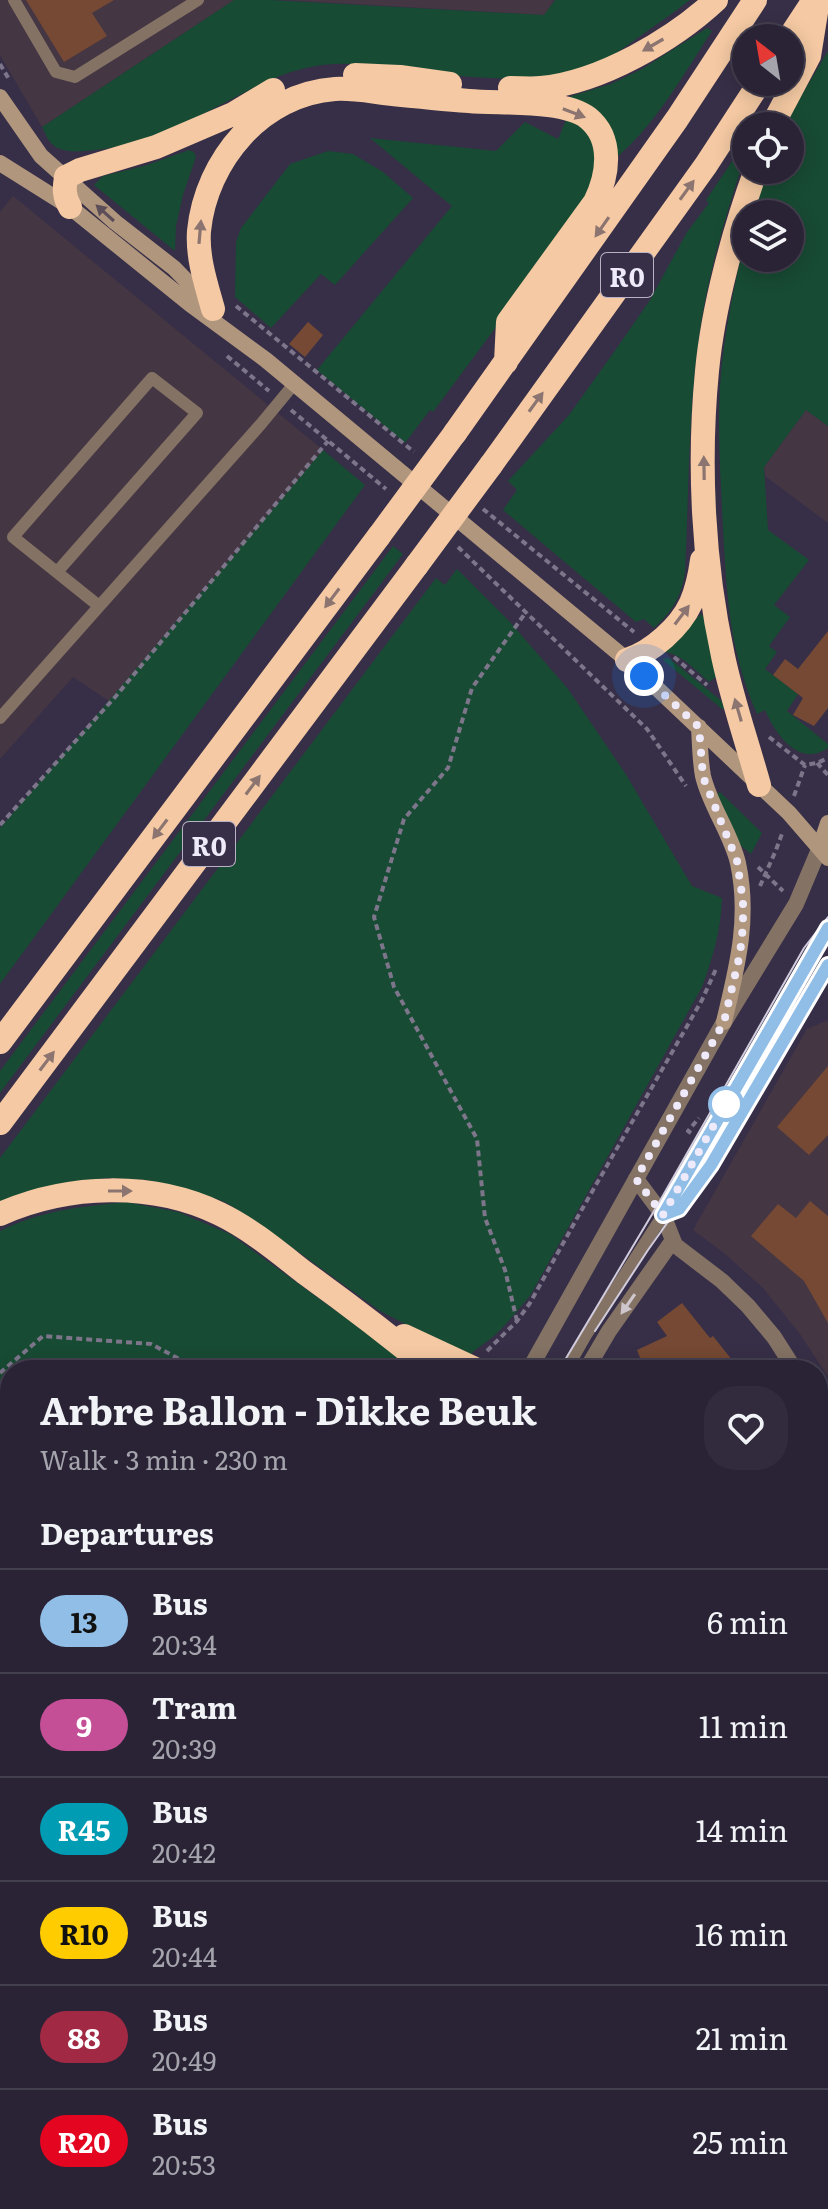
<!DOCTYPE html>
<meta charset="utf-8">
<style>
body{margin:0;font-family:Literata,serif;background:#312b3d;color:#f1f3f6;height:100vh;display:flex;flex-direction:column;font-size:30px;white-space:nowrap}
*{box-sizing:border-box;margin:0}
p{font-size:26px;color:#a5a4ad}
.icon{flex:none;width:44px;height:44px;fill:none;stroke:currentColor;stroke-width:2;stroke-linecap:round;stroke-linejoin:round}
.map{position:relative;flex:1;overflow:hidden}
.side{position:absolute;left:0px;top:1360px;width:828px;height:850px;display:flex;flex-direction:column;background:#292335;border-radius:32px 32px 0 0;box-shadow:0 4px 20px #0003,0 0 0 2px #454050}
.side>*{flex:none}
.badge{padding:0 16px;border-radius:26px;font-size:28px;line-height:52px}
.needle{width:52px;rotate:329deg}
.controls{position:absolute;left:732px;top:24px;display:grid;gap:16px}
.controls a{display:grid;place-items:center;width:72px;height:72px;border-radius:50%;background:#292335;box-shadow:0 4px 20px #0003,0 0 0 2px #454050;font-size:40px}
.you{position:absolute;width:40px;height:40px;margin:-20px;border:6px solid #fff;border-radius:50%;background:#1a73e8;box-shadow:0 0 0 12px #1a73e833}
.map>.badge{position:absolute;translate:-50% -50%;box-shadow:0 0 0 4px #fff}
h2{padding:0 40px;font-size:30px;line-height:72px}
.round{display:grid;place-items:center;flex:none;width:84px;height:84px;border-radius:32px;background:#312b3d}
.overview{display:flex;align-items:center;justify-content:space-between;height:136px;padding:0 40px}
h1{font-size:38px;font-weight:700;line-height:60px}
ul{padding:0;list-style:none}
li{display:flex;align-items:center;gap:24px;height:104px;padding:0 40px;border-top:2px solid #454050}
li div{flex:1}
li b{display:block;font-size:30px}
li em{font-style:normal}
li .badge{min-width:88px;font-weight:700;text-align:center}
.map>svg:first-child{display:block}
.commercial{fill:#453644}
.green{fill:#184b33}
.building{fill:#754933}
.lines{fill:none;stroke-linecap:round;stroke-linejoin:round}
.path{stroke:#7d768b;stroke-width:4;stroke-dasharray:6 4;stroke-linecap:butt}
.service{stroke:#847364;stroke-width:12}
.minor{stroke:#847364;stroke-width:16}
.tertiary{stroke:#847364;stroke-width:16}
.secondary{stroke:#b1967e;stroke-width:16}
.motorway{stroke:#f4c9a3;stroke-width:24}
.tram{stroke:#d1ccdd;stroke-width:2}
.motorway-bridge{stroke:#f4c9a3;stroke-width:24}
.oneway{fill:#8c7470}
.oneway2{fill:#5c4e58}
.oneway3{fill:#cfc6cd}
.line-casing{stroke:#fff;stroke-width:18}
.line{stroke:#91bee7;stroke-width:12}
.walk{stroke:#efeafa;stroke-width:8;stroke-dasharray:0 14.4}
.stop-dot{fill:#fff;stroke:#91bee7;stroke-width:4}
.labels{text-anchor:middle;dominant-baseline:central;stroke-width:7;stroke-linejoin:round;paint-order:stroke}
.shield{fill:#372f47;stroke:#b8b2c4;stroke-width:2}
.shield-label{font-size:26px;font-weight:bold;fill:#efeafa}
</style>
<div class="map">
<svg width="828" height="2209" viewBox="0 0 828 2209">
<rect width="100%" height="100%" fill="#372f47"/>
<path class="commercial" d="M 0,0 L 234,0 L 42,127 L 0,55 Z
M 283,0 L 554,0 L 545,15 Z
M 13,196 L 323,450 L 109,701 L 73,677 L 0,759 L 0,212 Z
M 806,410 L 828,426 L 828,523 L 765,476 L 764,467 Z
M 828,1020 L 828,1377 L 800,1334 L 763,1288 L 724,1253 L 693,1230 L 807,1029 Z"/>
<path class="green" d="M 234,0 L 270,0 L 544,15 L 555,0 L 690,0 C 672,14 654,26 636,39 C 626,46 616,54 606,59 C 545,88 478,78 414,71 C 379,66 341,59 306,68 C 278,74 253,88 228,101 C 184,124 136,148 85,151 C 75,152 59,152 51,143 C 47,139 45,132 42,127 Z
M 707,28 L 712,31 C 683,75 657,123 617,157 L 570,98 L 571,96 L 611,84 L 642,69 Z
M 828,51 L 828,426 L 806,410 L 764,467 L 768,530 L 809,560 L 774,605 L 790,617 L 769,646 L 777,652 L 765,669 L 798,694 L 787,711 L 828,744 L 828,748 C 799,768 776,735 765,710 L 757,714 C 729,649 727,597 723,528 C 721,481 717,434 720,387 C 723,338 734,289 744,241 L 746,234 L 746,258 L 790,258 L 790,214 L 753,214 L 767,170 L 790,170 L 790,126 L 786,126 L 798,101 Z
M 568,115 L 587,127 L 599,158 L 590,193 L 542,265 L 433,412 L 430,410 L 405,443 L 317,370 L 452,206 L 370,138 L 496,151 L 525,122 L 558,139 Z
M 743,145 L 746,147 L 746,153 C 727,212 709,269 700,330 C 688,410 689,492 685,573 C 681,597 672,612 654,628 L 644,619 L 636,622 L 503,510 L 517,490 L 508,481 L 569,415 L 614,352 L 650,300 L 687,232 L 709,203 L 706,200 Z
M 189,150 L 194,152 L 196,157 L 183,195 L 176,226 L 175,251 L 94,185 L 103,176 L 144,166 Z
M 328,151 L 353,154 L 383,172 L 413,198 L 335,285 L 321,274 L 271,328 L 235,297 L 236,242 L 241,228 L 290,164 Z
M 323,450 L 365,485 L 0,984 L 0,828 Z
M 393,546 L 403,554 L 0,1093 L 0,1071 Z
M 457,569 L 510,622 L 568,689 L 625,773 L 692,886 L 722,898 C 721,930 713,957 702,987 L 530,1296 C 517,1311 504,1328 489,1340 C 481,1346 475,1349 469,1357 L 380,1311 L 257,1222 L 225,1202 L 196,1192 L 147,1180 L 107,1178 L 76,1182 L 0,1205 L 0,1158 L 436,578 L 445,585 Z
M 701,614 L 704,617 L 716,677 L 709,682 C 696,671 682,654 664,652 Z
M 669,658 L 724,703 L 725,708 L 722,709 L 664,661 L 663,659 Z
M 720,792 L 762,833 L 751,854 L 740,845 L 716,794 Z
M 126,1202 L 178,1212 L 230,1234 L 365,1332 L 413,1370 L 10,1370 L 10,2200 L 42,2200 L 41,2209 L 0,2209 L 0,1231 C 42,1210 80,1207 126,1202 Z"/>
<path class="building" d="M 26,0 L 114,0 L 92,13 L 107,36 L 64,62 Z
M 308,322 L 323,335 L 305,357 L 289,344 Z
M 828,631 L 828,708 L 814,726 L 793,715 L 803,698 L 773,675 L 785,659 L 798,669 Z
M 828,1066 L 828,1135 L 809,1155 L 777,1127 Z
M 810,1201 L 828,1216 L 828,1323 L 804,1281 L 751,1236 L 778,1204 L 796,1218 Z
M 682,1303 L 710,1338 L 713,1336 L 740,1370 L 645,1370 L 637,1350 L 667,1336 L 657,1322 Z"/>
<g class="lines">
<path class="path" d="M 0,64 L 10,81
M 236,306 L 414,452
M 227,356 L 269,391
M 291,410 L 386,489
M 483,509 L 634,632
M 458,547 L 647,729 L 686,786
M 674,657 L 707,685
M 769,737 L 805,765 L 817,763 L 828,758
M 817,763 L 828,775
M 794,796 L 805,765
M 0,825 L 116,696 L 328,441
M 758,867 L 783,891
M 760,886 L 776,850 L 783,831
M 691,1133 L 688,1131 L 699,1118
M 517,1321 L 505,1270 L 485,1218 L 477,1139 L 394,987 L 374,917 L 404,819 L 448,768 L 472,688 L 526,612
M 487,1351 L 517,1321 L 530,1303 L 581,1211 L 702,1000 L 716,969
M 0,1373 L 43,1336 L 151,1344 L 200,1370
M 818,1436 L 824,1430
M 0,1522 L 10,1508
M 0,1764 L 10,1756
M 818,1770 L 828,1764
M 0,1959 L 10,1951
M 299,2200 L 302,2209
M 310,2200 L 315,2209
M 540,2200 L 546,2209
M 723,2200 L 729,2209
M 699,2209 L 712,2200"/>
<path class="service" d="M 14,0 L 56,72 L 75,77 L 198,0
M 57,572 L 197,413 L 152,378 L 13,537 L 99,606
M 0,718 L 261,424 L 294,384
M 663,1215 L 679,1209 L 711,1165 L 760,1084 L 828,965
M 566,1370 L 586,1335 L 663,1215 L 828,928
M 369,2200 L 374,2209
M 65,2209 L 71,2200
M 264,2209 L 279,2200"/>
<path class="minor" d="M 636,1179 L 663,1215 L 675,1245 L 722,1281 L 748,1306 L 774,1337 L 795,1370
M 586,1370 L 609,1331 L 673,1240
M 818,1403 L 828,1410
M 818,1876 C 828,1892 824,1901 818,1918
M 818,2136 L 828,2150
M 390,2200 L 394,2209"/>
<path class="tertiary" d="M 529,1370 L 724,1022 L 796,904 L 820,847
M 336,2200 L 341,2209"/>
<path class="secondary" d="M 0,97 L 41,156 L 115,222 L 174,268 L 210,305
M 0,163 L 70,207 L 190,304 L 266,360 L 627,660 L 789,813 L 828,858
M 699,727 C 700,743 700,760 703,776 C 710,806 731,833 738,863 C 750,919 737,967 724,1022
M 820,847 L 828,823"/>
<path class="motorway" d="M 789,38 L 814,0
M 355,75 L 400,77 L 450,84
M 510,88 C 521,88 531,89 541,88 C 601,82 673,40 716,0
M 772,126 L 809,56 L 818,0
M 756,170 C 734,230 713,307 707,371 C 698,464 703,564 723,656 C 732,699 747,742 759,785
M 70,207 C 64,197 64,189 66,177 L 80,170 L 156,147 L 233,114 L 273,90
M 213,309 C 206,284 197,257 199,231 C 206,160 262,94 335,89 C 351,88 368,91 384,93 C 412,96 441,99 469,101 C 500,104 564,99 588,118 C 614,139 608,176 595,202 L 508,322 L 506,362
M 455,433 L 677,119 L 755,0
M 491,465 L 706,165 L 760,82
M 627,660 C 652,652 680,627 691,603 C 697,589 700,575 702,560
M 0,1042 L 379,536
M 0,1123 L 417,565
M 0,1214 C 68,1184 152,1181 220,1214 C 251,1229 278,1252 305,1273 C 348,1304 390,1336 431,1370
M 404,1336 L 477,1370"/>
<path class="tram" d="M 595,1331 L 648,1250 L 726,1140 L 828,963
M 559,1370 L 657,1206 L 804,948 L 828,917
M 362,2200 L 367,2209"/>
<path class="motorway-bridge" d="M 379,536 L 455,433
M 417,565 L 491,465"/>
</g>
<defs><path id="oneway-solid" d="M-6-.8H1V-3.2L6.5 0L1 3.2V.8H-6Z" transform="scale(2)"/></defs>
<g class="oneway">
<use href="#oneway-solid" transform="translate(653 45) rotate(150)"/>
<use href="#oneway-solid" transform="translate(574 113) rotate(21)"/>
<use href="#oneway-solid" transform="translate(687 190) rotate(-54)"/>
<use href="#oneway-solid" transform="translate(602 227) rotate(125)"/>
<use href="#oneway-solid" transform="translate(200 232) rotate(-85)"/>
<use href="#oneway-solid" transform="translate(536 402) rotate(-54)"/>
<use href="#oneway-solid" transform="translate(704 468) rotate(-91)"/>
<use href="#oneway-solid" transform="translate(332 598) rotate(127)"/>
<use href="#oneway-solid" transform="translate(682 615) rotate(-53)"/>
<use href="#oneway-solid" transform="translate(738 710) rotate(-106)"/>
<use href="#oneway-solid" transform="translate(253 785) rotate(-53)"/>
<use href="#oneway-solid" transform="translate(160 829) rotate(127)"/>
<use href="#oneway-solid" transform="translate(47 1061) rotate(-53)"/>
<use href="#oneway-solid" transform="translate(120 1191)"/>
</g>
<use class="oneway2" href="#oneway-solid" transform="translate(105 213) rotate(-138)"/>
<use class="oneway3" href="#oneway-solid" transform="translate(628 1304) rotate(125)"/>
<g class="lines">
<g class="line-casing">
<path id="line" d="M 828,928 L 663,1215 L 679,1209 L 711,1165 L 828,965"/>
</g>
<use href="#line" class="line"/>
<path class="walk" d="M 644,676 L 699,727 L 703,777 L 737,861 L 743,901 L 743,926 L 740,954 L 724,1022 L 636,1179 L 663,1215 L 726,1104"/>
</g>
<circle class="stop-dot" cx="726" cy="1104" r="16"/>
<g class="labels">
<g class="shield">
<rect x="601" y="253" width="52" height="44" rx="6"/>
<rect x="183" y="822" width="52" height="44" rx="6"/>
</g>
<g class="shield-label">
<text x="627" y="275">R0</text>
<text x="209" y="844">R0</text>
</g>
</g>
</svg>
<div class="controls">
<a><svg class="needle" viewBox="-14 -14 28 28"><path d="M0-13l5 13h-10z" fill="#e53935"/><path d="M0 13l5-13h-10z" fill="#a5a4ad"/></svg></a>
<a><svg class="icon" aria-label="locate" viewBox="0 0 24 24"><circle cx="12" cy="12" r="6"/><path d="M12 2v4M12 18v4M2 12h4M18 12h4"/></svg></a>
<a><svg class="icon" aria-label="layers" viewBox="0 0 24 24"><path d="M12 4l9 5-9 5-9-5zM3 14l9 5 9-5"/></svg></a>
</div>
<div class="you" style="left:644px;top:676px"></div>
<section class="side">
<div class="overview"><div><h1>Arbre Ballon - Dikke Beuk</h1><p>Walk · 3 min · 230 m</p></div><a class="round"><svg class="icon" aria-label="heart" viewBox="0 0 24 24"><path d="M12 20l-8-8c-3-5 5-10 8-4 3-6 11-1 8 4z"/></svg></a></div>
<h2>Departures</h2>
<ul>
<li><span class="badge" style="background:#91bee7;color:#111">13</span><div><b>Bus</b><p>20:34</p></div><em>6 min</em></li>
<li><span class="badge" style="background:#c44f97;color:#fff">9</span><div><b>Tram</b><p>20:39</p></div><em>11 min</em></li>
<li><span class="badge" style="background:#009cb4;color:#fff">R45</span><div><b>Bus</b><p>20:42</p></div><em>14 min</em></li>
<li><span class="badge" style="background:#fc0;color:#111">R10</span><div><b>Bus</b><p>20:44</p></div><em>16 min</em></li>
<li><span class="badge" style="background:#a12944;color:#fff">88</span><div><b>Bus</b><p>20:49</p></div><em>21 min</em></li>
<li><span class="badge" style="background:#e40521;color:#fff">R20</span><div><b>Bus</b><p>20:53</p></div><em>25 min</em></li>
</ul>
</section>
</div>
